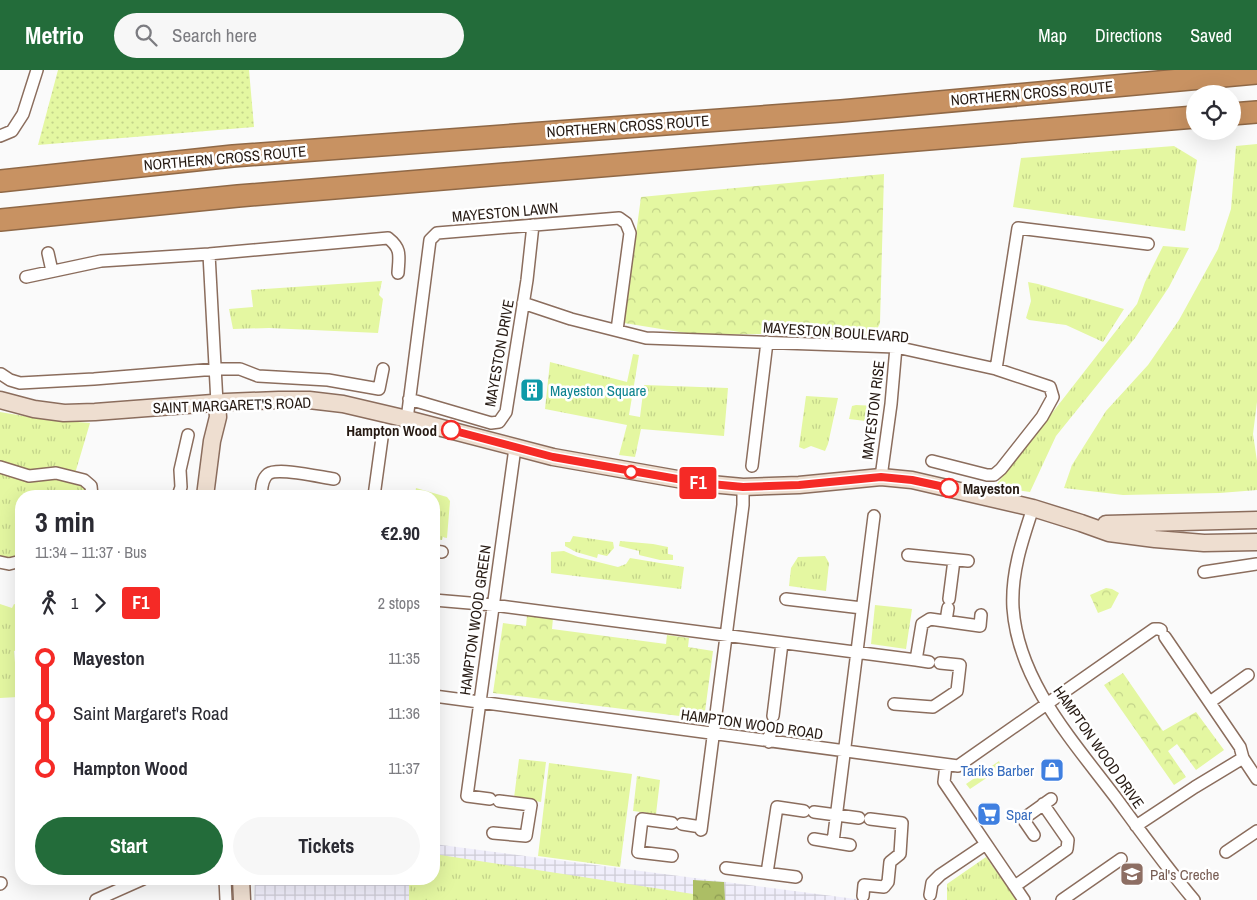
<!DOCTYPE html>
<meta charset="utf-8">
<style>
body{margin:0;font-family:"Archivo Narrow",sans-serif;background:#f7f7f7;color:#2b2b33;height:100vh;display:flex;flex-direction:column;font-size:19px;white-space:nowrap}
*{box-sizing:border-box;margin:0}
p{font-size:16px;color:#7c7c81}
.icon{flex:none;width:28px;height:28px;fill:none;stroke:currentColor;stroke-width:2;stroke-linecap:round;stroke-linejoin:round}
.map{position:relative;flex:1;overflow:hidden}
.drawer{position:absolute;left:15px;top:420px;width:425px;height:395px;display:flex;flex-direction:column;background:#fff;border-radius:20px;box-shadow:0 5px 20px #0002}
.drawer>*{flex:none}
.badge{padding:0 10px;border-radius:4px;font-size:18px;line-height:32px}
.buttons{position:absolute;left:1186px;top:15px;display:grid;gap:10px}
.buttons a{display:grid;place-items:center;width:55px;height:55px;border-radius:50%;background:#fff;box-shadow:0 5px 20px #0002;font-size:25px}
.map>.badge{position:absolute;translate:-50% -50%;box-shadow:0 0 0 2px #fff}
.legs{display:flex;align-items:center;gap:8px;height:55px;padding:0 20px;font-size:16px}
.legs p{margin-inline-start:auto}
.headline{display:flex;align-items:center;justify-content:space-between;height:85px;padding:0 20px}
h1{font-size:28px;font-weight:700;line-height:38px}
.cta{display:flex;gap:10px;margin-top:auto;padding:10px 20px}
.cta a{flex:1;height:58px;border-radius:30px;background:#236c3a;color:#fff;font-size:20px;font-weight:700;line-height:58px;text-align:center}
.cta a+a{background:#f7f7f7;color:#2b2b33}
ul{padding:0 20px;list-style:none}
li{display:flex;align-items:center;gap:18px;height:55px;font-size:19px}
li i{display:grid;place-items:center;width:8px;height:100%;margin:0 6px;background:currentColor}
li i::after{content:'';width:12px;height:12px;margin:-6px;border:4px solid;border-radius:50%;background:#fff}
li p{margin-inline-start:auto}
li:first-child i{background:linear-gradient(#0000 50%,currentColor 0)}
li:last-child i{background:linear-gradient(currentColor 50%,#0000 0)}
header{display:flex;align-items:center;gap:30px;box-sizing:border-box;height:70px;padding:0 25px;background:#236c3a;color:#fff}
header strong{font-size:24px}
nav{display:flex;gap:28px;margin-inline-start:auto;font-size:18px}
.search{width:350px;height:45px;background:#f7f7f7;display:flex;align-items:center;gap:12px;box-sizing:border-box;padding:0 18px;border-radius:28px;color:#7c7c81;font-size:19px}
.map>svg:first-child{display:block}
.industrial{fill:url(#industrial-grid)}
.grass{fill:url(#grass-tufts)}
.forest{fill:url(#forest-crowns)}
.park{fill:url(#park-crowns)}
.garden{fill:url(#garden-dots)}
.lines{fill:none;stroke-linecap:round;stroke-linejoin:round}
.street-tunnel{stroke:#dad8d7;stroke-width:11;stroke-dasharray:11 5.5;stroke-linecap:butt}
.street-casing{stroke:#8b6d5d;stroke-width:14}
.secondary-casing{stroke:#8b6d5d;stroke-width:19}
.highway-casing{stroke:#8f6846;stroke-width:24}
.street{stroke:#fff;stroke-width:11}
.secondary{stroke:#eeded0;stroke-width:16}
.highway{stroke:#c89262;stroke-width:21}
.line-1-casing{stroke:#fff;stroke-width:11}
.line-1{stroke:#f52a26;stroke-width:8}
.stop-1-dot{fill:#fff;stroke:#f52a26;stroke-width:2.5}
.labels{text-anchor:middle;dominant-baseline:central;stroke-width:5;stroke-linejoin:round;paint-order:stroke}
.street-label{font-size:15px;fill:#261a13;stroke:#fff}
.culture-label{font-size:15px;fill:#0d838f;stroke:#fff;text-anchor:start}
.stop-label{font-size:15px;font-weight:bold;fill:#261a13;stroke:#fff;text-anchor:end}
.shop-label{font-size:15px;fill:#366cbe;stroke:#fff;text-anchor:end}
.education-label{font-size:15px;fill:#785e54;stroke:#fff;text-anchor:start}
</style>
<header>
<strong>Metrio</strong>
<div class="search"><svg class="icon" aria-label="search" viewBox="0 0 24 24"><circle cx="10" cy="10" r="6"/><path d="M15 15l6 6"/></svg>Search here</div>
<nav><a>Map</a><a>Directions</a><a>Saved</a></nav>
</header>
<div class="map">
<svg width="1257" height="830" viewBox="0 0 1257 830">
<defs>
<pattern id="industrial-grid" width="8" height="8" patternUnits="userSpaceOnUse" patternTransform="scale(1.25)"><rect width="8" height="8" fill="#f0eefb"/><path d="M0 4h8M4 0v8" fill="none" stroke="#ceccd6"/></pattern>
<pattern id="grass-tufts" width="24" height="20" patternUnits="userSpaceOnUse" patternTransform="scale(1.25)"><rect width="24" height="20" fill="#e4f7a1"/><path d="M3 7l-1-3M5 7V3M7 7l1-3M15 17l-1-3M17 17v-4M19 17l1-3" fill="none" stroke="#c3d38a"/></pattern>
<pattern id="forest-crowns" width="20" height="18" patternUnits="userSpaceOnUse" patternTransform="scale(1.25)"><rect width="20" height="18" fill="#acbe65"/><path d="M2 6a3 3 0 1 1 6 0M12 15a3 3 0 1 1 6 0" fill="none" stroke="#8c9a52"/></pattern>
<pattern id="park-crowns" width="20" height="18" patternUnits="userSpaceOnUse" patternTransform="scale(1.25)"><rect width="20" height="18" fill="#e4f7a1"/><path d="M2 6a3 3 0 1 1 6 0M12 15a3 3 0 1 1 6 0" fill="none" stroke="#c3d38a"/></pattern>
<pattern id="garden-dots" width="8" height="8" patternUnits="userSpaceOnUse" patternTransform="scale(1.25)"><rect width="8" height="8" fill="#e4f7a1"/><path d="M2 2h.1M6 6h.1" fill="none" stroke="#c3d38a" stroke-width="1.8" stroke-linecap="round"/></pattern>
</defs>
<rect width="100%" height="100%" fill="#fafafa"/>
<path class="industrial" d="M 434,774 L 863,830 L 254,830 L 255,809 L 434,809 Z"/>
<path class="grass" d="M 1257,74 L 1257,332 L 1253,364 L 1257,391 L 1257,420 L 1220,423 L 1123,425 L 1064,418 L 1072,395 L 1106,341 L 1148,295 L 1179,250 L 1218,179 L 1231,139 L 1236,76 Z
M 1174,76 L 1197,90 L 1185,161 L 1013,137 L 1021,88 Z
M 1163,176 L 1189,178 L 1169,217 L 1135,268 L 1056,366 L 1030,422 L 1009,419 L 996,415 L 1137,234 L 1145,212 Z
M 382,211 L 379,225 L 383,229 L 378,263 L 269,258 L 233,259 L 229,239 L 253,237 L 251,220 Z
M 1028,212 L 1038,214 L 1124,239 L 1103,272 L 1066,255 L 1029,250 L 1026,248 L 1031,231 Z
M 633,284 L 639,285 L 629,345 L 640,347 L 644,315 L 728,318 L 724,366 L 641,359 L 635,387 L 619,385 L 627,355 L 545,339 L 550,292 L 627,312 Z
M 806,326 L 838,328 L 828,374 L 825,381 L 811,376 L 804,379 L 799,377 Z
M 856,335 L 877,336 L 874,352 L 849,349 L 852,336 Z
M 0,342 L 41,349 L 90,353 L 74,407 L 84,410 L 92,426 L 21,426 L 21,491 L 0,491 Z
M 416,418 L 447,427 L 450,431 L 447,468 L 443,467 L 442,470 L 434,469 L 434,426 L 415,426 Z
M 573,466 L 613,472 L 614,478 L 607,486 L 598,484 L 597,488 L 576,482 L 565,476 L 565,472 L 570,472 Z
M 620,471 L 653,474 L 668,477 L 668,484 L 673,485 L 673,490 L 660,490 L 639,485 L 639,481 L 619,476 Z
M 564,481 L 578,487 L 618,497 L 626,494 L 630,488 L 684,497 L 681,519 L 551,503 L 551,482 Z
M 825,486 L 829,493 L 826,521 L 789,516 L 791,498 L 798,487 Z
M 0,534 L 12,538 L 14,534 L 21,536 L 21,580 L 14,581 L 18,627 L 0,628 Z
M 875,535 L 912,539 L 906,579 L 871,574 Z
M 519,689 L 546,692 L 541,732 L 514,728 Z
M 999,691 L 1001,696 L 1000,699 L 970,719 L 966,714 Z
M 549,693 L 632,704 L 620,797 L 538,786 Z
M 637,706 L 660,710 L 656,744 L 633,741 Z
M 434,784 L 719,828 L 720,830 L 409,830 L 409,809 L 434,809 Z
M 986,787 L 1017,830 L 947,830 L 947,814 Z"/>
<path class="forest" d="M 693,810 L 724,812 L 725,830 L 693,830 Z"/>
<path class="park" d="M 884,104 L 880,253 L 874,266 L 819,263 L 698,265 L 624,253 L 641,127 Z
M 1106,518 L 1112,519 L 1119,523 L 1111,538 L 1098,543 L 1090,525 Z
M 527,545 L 553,548 L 552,559 L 666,574 L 667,565 L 689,568 L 688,577 L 713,581 L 704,649 L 493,623 L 503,553 L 526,556 Z
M 1123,603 L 1163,661 L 1196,642 L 1224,680 L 1196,700 L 1177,674 L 1168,681 L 1186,707 L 1174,715 L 1104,615 Z"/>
<path class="garden" d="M 58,0 L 249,0 L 254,57 L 38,75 Z"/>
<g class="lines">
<path class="street-tunnel" d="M 434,544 L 434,541"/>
<g class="street-casing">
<path id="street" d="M 0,66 L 12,61 L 23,44 L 37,0
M 48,183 L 52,201
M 209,184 L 217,333
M 26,207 L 101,191 L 209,184 L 388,168 C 402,179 399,186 398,203
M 523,233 L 571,249 L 646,268 L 896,277 L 996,299 L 1050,317 L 1053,327 L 1042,347 L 1001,399 L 994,405 L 987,405 L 932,391
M 996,299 L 1018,158 L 1148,174
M 1,304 L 10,310 L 20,313 L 94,309 L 216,299 L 240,299 L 258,306 L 328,310 L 379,319 L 383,299
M 409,329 L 491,353 L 499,352 L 506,342 L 527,210 L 533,155
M 407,349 L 430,170 L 437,163 L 619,148 L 626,153 L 630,163 L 617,260
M 752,396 L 767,272
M 0,397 L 29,406 L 56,403 L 84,410 L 91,416 L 92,426
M 881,407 L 891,334 L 896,277
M 178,426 L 181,417 L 180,400 L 188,365
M 261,426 C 262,419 261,410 268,404 C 278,397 320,407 334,409
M 374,426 L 382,368
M 1033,438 C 1022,471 1011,503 1013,538 C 1018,611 1073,671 1116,728 C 1141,762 1166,797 1194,830
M 434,481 L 442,482
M 908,485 L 968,491
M 0,492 L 9,494 L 21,491
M 1204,502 L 1257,494
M 786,529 L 862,538
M 949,529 L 954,490
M 434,530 L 493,535 L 916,590 L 922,554 L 930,549 L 980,556 L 981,545
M 946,551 L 948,538
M 1165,567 L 1240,677 L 1243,688 L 1257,709
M 916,590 L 929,592
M 434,626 L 958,696 L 1154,559 L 1159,559 L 1161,560
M 1210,632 L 1248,605
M 894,634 L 933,637 L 957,621 L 960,595 L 940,593
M 773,646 L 782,573
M 769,672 L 771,657
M 946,695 L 944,712 L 1024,830
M 490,729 L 467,726 L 515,378
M 814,742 L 859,748
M 672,753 L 642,749 L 638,782 L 672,786
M 682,754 L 701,757
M 1136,756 L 1195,717 L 1243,688
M 701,760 L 743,435 L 743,417
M 493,763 L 526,766 L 531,735 L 499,731
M 1034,765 L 1023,749 L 1051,729
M 814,769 L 850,775
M 833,772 L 874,446
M 1226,782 L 1257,761
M 726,798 L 796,807
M 767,803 L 777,737 L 804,741
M 225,809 L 226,830
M 0,814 L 1,813
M 1015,816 L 1067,779 L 1068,770 L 1043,734
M 930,825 L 932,813 L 940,805 L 986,774
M 863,826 L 864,815 L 884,817 L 888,812 L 890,792 L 900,784 L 902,753 L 870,749
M 96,830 L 143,809
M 1062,830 L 1121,789"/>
</g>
<g class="secondary-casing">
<path id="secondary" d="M 0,330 L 34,339 L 64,343 L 95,342 L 226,332 L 279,330 L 309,330 L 343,334 L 407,349 L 553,387 L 700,413 L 743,417 L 799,415 L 881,407 L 912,410 L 1033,438 L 1081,453 L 1109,463 L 1155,469 L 1204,473 L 1257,472
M 205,426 L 212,371 L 218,347 L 217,333
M 1106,454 L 1257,450
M 241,809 L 242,830"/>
</g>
<g class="highway-casing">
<path id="highway" d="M 1232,44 L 1257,42
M 0,111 L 233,86 L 841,41 L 1257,3
M 0,150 L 238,126 L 1195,47"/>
</g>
<use href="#street" class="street"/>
<use href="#secondary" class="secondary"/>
<use href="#highway" class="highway"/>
</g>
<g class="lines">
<g class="line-1-casing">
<path id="line-1" d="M 451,360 L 553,387 L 700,413 L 743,417 L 799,415 L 881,407 L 912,410 L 949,418"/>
</g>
<use href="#line-1" class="line-1"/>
</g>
<defs>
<g id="building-square" transform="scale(1.25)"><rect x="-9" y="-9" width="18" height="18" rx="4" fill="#0f9aa8" stroke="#fff"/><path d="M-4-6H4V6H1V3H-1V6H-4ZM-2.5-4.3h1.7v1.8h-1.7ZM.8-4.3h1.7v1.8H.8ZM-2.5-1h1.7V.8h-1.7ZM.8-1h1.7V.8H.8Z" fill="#fff"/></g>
<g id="shop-square" transform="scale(1.25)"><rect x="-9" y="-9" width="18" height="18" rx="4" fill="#3f7fe0" stroke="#fff"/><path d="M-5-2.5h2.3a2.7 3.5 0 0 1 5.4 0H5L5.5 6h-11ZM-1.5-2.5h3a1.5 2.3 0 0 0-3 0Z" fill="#fff"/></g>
<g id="supermarket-square" transform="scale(1.25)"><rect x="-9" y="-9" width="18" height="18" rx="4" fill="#3f7fe0" stroke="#fff"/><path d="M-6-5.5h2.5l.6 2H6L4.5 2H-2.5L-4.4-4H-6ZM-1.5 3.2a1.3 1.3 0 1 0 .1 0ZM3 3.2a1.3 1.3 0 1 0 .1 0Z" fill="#fff"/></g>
<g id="school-square" transform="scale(1.25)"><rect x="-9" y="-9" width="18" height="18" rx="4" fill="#8d6e63" stroke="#fff"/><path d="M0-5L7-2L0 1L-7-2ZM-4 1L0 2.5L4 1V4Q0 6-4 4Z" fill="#fff"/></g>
</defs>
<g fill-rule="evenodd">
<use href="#building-square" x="532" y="320"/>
<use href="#shop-square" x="1052" y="700"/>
<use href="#supermarket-square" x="989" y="744"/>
<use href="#school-square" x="1132" y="804"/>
</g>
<g class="stop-1-dot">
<circle cx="451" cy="360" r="9"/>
<circle cx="631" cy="402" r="6"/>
<circle cx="949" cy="418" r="9"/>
</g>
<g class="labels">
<g class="street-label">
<text transform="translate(1032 23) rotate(-5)">NORTHERN CROSS ROUTE</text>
<text transform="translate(628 56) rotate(-4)">NORTHERN CROSS ROUTE</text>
<text transform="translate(225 88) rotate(-5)">NORTHERN CROSS ROUTE</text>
<text transform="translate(505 142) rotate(-5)">MAYESTON LAWN</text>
<text transform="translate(836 262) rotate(4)">MAYESTON BOULEVARD</text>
<text transform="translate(499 283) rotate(-80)">MAYESTON DRIVE</text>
<text transform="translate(232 335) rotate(-2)">SAINT MARGARET'S ROAD</text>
<text transform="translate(873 340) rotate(-83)">MAYESTON RISE</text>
<text transform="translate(475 550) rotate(-82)">HAMPTON WOOD GREEN</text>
<text transform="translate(752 654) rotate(8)">HAMPTON WOOD ROAD</text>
<text transform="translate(1099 677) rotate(55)">HAMPTON WOOD DRIVE</text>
</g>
<g class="culture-label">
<text x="550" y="320">Mayeston Square</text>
</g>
<g class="stop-label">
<text x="437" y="360">Hampton Wood</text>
<text x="963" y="418" text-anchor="start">Mayeston</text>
</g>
<g class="shop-label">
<text x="1034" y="700">Tariks Barber</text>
<text x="1006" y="744" text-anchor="start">Spar</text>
</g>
<g class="education-label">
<text x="1150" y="804">Pal's Creche</text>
</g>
</g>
</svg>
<div class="buttons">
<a><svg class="icon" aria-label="locate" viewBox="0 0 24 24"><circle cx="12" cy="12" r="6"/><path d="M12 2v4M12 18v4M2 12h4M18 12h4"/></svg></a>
</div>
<b class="badge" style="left:698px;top:413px;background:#f52a26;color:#fff">F1</b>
<section class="drawer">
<div class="headline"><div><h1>3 min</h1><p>11:34 – 11:37 · Bus</p></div><b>€2.90</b></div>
<div class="legs"><svg class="icon" aria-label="walk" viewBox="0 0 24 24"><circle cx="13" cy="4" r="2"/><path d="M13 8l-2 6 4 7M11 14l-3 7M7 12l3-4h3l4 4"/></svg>1<svg class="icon" aria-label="forward" viewBox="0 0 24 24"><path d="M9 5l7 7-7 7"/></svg><b class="badge" style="background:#f52a26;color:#fff">F1</b><p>2 stops</p></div>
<ul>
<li><i style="color:#f52a26"></i><b>Mayeston</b><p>11:35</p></li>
<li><i style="color:#f52a26"></i><span>Saint Margaret's Road</span><p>11:36</p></li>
<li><i style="color:#f52a26"></i><b>Hampton Wood</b><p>11:37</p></li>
</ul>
<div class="cta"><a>Start</a><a>Tickets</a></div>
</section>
</div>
